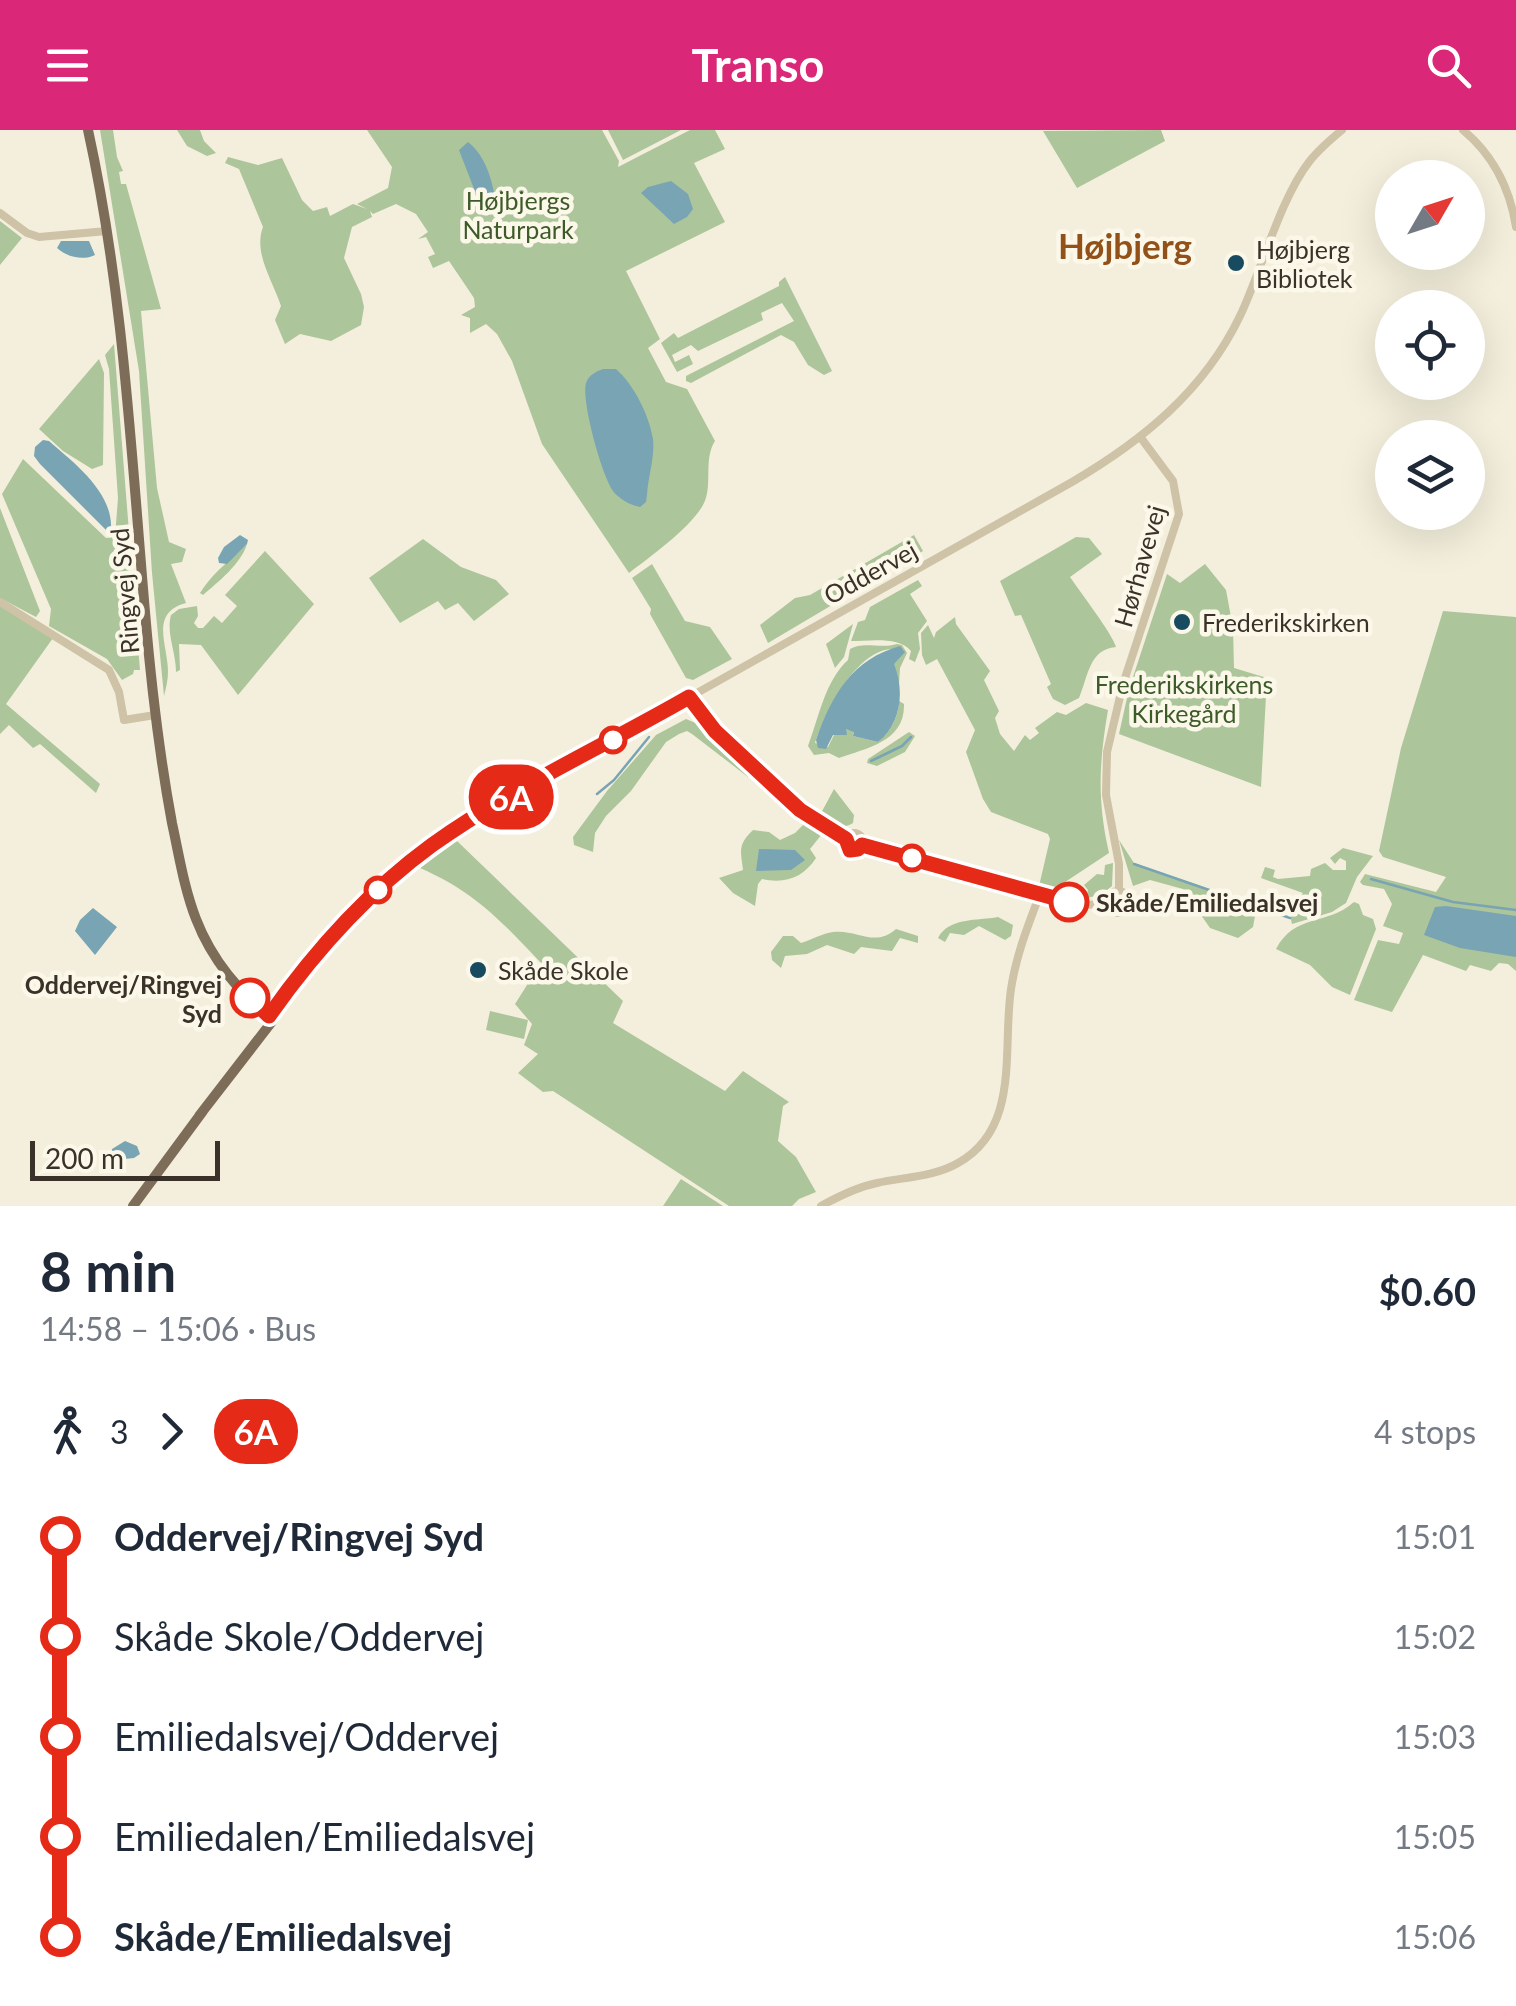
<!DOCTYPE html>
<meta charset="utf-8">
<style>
body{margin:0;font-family:Lato,sans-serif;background:#f2f2f3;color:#1f2937;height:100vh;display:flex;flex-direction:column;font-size:38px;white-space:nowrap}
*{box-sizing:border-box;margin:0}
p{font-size:32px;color:#747a83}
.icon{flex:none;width:55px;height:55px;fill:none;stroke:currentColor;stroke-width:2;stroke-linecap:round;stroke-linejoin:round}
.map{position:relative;height:1076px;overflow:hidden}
.side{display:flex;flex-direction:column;background:#fff;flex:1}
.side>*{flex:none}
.badge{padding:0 20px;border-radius:32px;font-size:35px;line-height:65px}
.needle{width:65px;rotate:51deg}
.buttons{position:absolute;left:1375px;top:30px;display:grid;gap:20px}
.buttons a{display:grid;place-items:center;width:110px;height:110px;border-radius:50%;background:#fff;box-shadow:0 10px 40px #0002;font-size:50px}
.scale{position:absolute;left:30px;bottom:25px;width:190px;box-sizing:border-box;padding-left:10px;border:5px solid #3a3228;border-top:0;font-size:28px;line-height:35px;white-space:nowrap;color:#3a3228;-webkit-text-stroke:8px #fbf7e9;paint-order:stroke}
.map>.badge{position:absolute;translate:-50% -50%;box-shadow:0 0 0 5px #fff}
.legs{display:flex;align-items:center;gap:15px;height:110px;padding:0 40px;font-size:32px}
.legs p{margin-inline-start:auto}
.overview{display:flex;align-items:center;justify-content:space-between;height:170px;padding:0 40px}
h1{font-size:55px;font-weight:700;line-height:75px}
ul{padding:0 40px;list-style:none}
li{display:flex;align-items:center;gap:35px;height:100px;font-size:38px}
li i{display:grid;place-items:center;width:15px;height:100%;margin:0 12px;background:currentColor}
li i::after{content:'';width:25px;height:25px;margin:-12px;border:8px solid;border-radius:50%;background:#fff}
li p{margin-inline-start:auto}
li:first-child i{background:linear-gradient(#0000 50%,currentColor 0)}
li:last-child i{background:linear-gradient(currentColor 50%,#0000 0)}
header{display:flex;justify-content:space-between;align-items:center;height:130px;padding:0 40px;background:#db2777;color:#fff;font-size:45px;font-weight:700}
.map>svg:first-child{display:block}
.green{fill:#adc59a}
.water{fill:#78a4b4}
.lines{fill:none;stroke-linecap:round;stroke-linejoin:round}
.stream{stroke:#78a4b4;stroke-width:2.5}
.minor{stroke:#cec2a7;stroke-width:8}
.major{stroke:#7d6d58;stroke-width:10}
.line-1-casing{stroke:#fff;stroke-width:22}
.line-1{stroke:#e52b18;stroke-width:15}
.poi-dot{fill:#194b60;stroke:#fbf7e9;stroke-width:4}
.stop-1-dot{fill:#fff;stroke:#e52b18;stroke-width:5}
.labels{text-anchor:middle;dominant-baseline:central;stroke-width:9;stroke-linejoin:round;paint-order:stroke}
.park-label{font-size:25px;fill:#3d5a29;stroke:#fbf7e9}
.poi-label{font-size:25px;fill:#3a3228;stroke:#fbf7e9;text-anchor:start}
.street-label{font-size:25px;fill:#3a3228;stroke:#fbf7e9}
.stop-label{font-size:25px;font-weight:bold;fill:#3a3228;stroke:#fbf7e9;text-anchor:start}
.district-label{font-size:35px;font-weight:bold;fill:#915119;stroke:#fbf7e9}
</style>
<header><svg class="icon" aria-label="menu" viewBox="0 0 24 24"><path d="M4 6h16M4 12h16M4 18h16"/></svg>Transo<svg class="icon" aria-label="search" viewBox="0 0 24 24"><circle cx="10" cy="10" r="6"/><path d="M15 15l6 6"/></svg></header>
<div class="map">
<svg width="1516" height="1076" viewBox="0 0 1516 1076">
<rect width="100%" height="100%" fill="#f4efdc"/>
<path class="green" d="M 100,0 L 113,0 L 117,27 L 123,41 L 119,42 L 121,54 L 126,54 L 161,179 L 141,181 L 157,358 L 169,412 L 186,419 L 182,432 L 171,434 L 186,473 C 149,483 168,515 168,542 C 168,550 166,558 164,566 L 152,443 L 139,241 Z
M 177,0 L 200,0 L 204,11 L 216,23 L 207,26 L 187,16 Z
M 367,0 L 602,0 L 619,31 L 618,37 L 690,0 L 715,0 L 725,19 L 694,33 L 725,92 L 626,141 L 660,209 L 648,218 L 666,252 L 687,259 L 715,311 C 703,330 713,354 704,373 C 693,396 650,427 629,443 L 542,314 L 512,231 L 497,204 L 486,194 L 470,203 L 470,188 L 461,185 L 475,177 L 474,168 L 449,131 L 433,138 L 428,127 L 435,124 L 426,107 L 418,109 L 428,102 L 416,84 L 396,74 L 373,84 L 370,81 L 372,87 L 352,97 L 344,128 L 361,164 L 364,177 L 361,195 L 331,211 L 300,204 L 285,214 L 275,190 L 281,176 C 273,151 253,123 263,97 L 239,39 L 225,33 L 228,27 L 258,35 L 282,28 L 302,70 L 313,81 L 327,77 L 330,86 L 353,74 L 367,79 L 357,74 L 388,58 L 392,37 Z
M 608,0 L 681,0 L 623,30 Z
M 1161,0 L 1165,11 L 1077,58 L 1043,1 Z
M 0,91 L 22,108 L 0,135 Z
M 785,147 L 832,241 L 824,245 L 808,235 L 794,212 L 781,205 L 691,253 L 686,251 L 686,246 L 794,191 L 782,173 L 761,183 L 763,190 L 698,221 L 691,215 L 672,225 L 675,232 L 689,225 L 693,234 L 677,242 L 661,213 L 674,203 L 678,208 L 779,156 L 779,152 Z
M 114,214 L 140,540 L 134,540 L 133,544 L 122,550 L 107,529 L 49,496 L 51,479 L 2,364 L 23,329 L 106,408 L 115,407 L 118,368 L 109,239 L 105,225 Z
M 99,229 L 104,243 L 103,335 L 92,339 L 63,321 L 39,299 Z
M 0,378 L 40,481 L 36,487 L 0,468 Z
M 914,405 L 923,421 L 768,513 L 760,495 L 795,468 L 810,465 Z
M 1076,407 L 1089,408 L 1102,424 L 1070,447 C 1080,462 1112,503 1116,517 C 1089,519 1088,547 1079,568 L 1065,575 L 1053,569 L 1047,557 L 1051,554 L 1021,485 L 1015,486 L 1000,451 Z
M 423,409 L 461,437 L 496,450 L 509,464 L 474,491 L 458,473 L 445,480 L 438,471 L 400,493 L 369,448 Z
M 247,414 C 241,434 218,452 203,465 L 200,463 C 216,439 227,434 247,414 Z
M 265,421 L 314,474 L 238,565 L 201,515 L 179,514 L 180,540 L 176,542 C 176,522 166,503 171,485 L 179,479 L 197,476 L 198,486 L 194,493 L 198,498 L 203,498 L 214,486 L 222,493 L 237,476 L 225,465 Z
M 652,434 L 685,491 L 710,497 L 732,529 L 693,550 L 686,548 L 650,484 L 651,479 L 632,448 Z
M 1205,434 L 1226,460 L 1233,498 L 1234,538 L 1267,548 L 1261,657 L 1119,604 L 1129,559 L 1167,444 L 1180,453 Z
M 918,450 L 922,456 L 910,464 L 927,491 L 918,503 L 920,519 L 915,532 L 909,529 L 911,521 C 899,506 870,511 851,511 L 858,492 L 865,490 L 870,477 Z
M 0,476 L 53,508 L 6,574 L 100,654 L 96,663 L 40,614 L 33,618 L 9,595 L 0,604 Z
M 1443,481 L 1516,487 L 1516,841 L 1508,834 L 1499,833 L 1491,841 L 1470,835 L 1466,841 L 1423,825 L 1392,882 L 1354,870 L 1378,810 L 1399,814 L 1403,803 L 1383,796 L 1392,774 L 1384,759 L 1363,755 L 1360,752 L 1365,744 L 1436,762 L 1446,747 L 1383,727 L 1379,721 L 1401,618 Z
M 955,487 L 956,494 L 990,541 L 984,550 L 999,581 L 995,588 L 1000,604 L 1014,621 L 1025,605 L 1030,610 L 1039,603 L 1035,598 L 1057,582 L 1066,585 L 1086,573 L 1108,580 C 1099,633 1097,670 1109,723 L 1053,760 L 1039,756 L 1050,709 L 1048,704 L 991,682 L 983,669 L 966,622 L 975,600 L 937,529 L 926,535 L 922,525 L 921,503 L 928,495 L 934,508 L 936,502 Z
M 853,494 L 844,527 L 835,538 L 826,514 Z
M 897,514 L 902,515 L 907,523 L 900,538 L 899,555 L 893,534 L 904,520 C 861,508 827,579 815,613 L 828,617 L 834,605 L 847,599 L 854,601 L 853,606 L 878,612 C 890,602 899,587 899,571 L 904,574 C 905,612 866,618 839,628 L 829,623 L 814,625 L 808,616 C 819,587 825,551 848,530 L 850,519 C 863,511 881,519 897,514 Z
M 686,589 L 698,594 L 751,644 L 748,647 L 692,604 L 687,601 L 679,604 L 666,612 L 631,661 L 606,686 L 595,703 L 593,722 L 574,715 L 573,707 L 607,661 L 656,605 Z
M 909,602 L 915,606 L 905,622 L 877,636 L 867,633 L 868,629 Z
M 834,659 L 854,685 L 853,693 C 840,701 831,692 820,685 Z
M 805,693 L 822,704 L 810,719 L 816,728 C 803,748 785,754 762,749 L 758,754 L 755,776 L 733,763 L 719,748 L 743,740 C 741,722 737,715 753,700 L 769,702 L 780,710 L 795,703 Z
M 1119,710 L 1134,733 L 1257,775 L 1253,797 L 1238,808 L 1210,798 L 1183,759 L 1150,750 L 1133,756 Z
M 457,711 L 623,871 L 613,893 L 725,961 L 743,941 L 789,972 L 783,976 L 778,1011 L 796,1027 L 816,1062 L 799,1069 L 792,1076 L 729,1076 L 553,961 L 543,962 L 518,943 L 538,924 L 524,915 L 532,894 L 515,874 L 541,833 C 500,790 475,762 420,738 Z
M 1343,718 L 1373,726 L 1357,747 L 1346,773 L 1332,782 L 1292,794 L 1290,785 L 1303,763 L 1261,748 L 1265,737 L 1275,740 L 1273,747 L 1278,749 L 1310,746 L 1311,739 L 1325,733 L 1333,740 L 1346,740 L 1346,731 L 1340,728 L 1335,734 L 1330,728 Z
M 1113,733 L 1112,756 L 1101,765 L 1086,768 L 1088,760 L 1084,755 L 1097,744 L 1104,745 L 1105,735 Z
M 1354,772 L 1359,774 L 1363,785 L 1373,789 L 1376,799 L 1350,865 L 1332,857 L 1310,835 L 1276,819 C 1295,783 1327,796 1354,772 Z
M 998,787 L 1013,795 L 1011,806 L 1005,810 L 979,796 L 964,805 L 950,803 L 945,812 L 938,808 C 949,787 977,791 998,787 Z
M 896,799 L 918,806 L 918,813 L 900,808 L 892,821 L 861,817 L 854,824 L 827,815 L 807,824 L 785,826 L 781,838 L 772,830 L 771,822 L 783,806 L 793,806 L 801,813 C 811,810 823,803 833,802 C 857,799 875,818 896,799 Z
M 490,881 L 528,890 L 524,909 L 486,900 Z
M 681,1049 L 723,1076 L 663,1076 Z"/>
<path class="water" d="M 468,12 C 484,24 492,48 495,68 L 492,70 L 476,64 L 459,20 Z
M 671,51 L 688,64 L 693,79 L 687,87 L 674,94 L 641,63 L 648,57 Z
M 61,111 L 89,111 L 95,125 C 83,131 67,127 57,118 Z
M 603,239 L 616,239 C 634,255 649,285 653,309 C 655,327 648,347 647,365 L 646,372 L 640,377 C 630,375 619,369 613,361 C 602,346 581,271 586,253 C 589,245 595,242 603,239 Z
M 43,310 L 49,311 C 74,333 113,362 111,399 L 106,400 L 40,334 L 34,326 L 35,317 Z
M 240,405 L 248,410 L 247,414 L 227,434 L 219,433 L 218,428 L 224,417 Z
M 900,516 L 905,522 L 894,534 C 905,561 901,594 878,612 L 853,606 L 854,602 L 846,599 L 847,605 L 833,605 L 826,619 L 818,618 L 816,610 C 832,564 853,529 900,516 Z
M 759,719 L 795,720 L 805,730 L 791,740 L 756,741 Z
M 1446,776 L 1516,786 L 1516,827 L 1460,818 L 1424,805 L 1435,777 Z
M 93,778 L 117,797 L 95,825 L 75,801 L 80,790 Z
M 125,1011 L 137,1016 L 140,1024 L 134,1028 L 115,1030 L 111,1027 L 112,1019 Z"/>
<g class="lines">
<path class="stream" d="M 871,631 L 902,616 L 911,607
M 597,664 L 614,650 L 649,607
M 1134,734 L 1290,788
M 1371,749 L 1453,772 L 1516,780"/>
<path class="minor" d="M 1463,0 C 1493,25 1510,59 1516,97
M 0,83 L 27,103 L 39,107 L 107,101
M 0,472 L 109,540 L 119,562 L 124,590 L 155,585
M 689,567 C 715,611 800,686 846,709
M845 712a9 9 0 1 1 18 0a9 9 0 1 1-18 0Z
M 862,715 L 1082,775 L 1107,774
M1107 772a11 11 0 1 1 22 0a11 11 0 1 1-22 0Z
M 1119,762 L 1119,734 L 1106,665 L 1107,622 L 1123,554 L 1179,384 L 1173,351 L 1141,308
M 269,886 C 321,813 384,749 457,698 L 1072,352 C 1142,311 1204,261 1240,186 C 1261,142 1280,69 1309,32 C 1318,20 1330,10 1342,0
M 274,889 L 298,854
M 821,1076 C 839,1066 857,1057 877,1053 C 904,1047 934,1047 958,1033 C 1021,998 1002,919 1011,859 C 1016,826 1028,795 1040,764"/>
<path class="major" d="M 88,0 C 123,159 131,320 145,482 C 151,553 159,623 172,693 C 179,725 184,758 196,789 C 211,828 240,865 274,889 L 199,986
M 133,1076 L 203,981"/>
</g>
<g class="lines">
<g class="line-1-casing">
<path id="line-1" d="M 250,868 L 269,886 C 314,822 369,761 432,715 C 512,658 604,616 689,567 L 715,601 L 800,680 L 846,709 L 850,720 L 858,719 L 862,715 L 1069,772"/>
</g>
<use href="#line-1" class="line-1"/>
</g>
<g class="poi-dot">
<circle cx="1236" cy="133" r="10"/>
<circle cx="1182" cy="492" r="10"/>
<circle cx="478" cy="840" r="10"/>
</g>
<g class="stop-1-dot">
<circle cx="613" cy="610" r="12"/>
<circle cx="912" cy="728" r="12"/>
<circle cx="378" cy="760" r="12"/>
<circle cx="1069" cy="772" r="18"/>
<circle cx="250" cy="868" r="18"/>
</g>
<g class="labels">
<g class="park-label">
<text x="518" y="70">Højbjergs<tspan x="518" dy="29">Naturpark</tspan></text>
<text x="1184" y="554">Frederikskirkens<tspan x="1184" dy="29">Kirkegård</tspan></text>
</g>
<g class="poi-label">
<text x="1256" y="119">Højbjerg<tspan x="1256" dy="29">Bibliotek</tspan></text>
<text x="1202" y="492">Frederikskirken</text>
<text x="498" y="840">Skåde Skole</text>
</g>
<g class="street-label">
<text transform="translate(1139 436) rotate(-74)">Hørhavevej</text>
<text transform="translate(870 442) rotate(-29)">Oddervej</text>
<text transform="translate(124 461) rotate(-95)">Ringvej Syd</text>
</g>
<g class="stop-label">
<text x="1096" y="772">Skåde/Emiliedalsvej</text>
<text x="222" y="854" text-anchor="end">Oddervej/Ringvej<tspan x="222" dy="29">Syd</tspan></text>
</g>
<g class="district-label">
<text x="1125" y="115">Højbjerg</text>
</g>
</g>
</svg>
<div class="buttons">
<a><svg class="needle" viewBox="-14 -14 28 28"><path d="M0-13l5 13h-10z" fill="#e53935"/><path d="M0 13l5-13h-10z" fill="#747a83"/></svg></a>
<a><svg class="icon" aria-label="locate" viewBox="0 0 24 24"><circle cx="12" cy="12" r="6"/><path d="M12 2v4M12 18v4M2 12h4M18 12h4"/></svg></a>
<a><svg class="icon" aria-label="layers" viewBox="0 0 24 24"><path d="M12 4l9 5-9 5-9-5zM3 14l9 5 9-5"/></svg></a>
</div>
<div class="scale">200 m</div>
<b class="badge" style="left:511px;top:667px;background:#e52b18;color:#fff">6A</b>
</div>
<section class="side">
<div class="overview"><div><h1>8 min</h1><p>14:58 – 15:06 · Bus</p></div><b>$0.60</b></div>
<div class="legs"><svg class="icon" aria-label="walk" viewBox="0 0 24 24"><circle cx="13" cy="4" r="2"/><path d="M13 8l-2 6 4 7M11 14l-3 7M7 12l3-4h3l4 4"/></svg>3<svg class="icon" aria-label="forward" viewBox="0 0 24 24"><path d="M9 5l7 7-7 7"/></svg><b class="badge" style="background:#e52b18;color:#fff">6A</b><p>4 stops</p></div>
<ul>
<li><i style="color:#e52b18"></i><b>Oddervej/Ringvej Syd</b><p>15:01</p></li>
<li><i style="color:#e52b18"></i><span>Skåde Skole/Oddervej</span><p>15:02</p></li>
<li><i style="color:#e52b18"></i><span>Emiliedalsvej/Oddervej</span><p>15:03</p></li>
<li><i style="color:#e52b18"></i><span>Emiliedalen/Emiliedalsvej</span><p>15:05</p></li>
<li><i style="color:#e52b18"></i><b>Skåde/Emiliedalsvej</b><p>15:06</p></li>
</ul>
</section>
